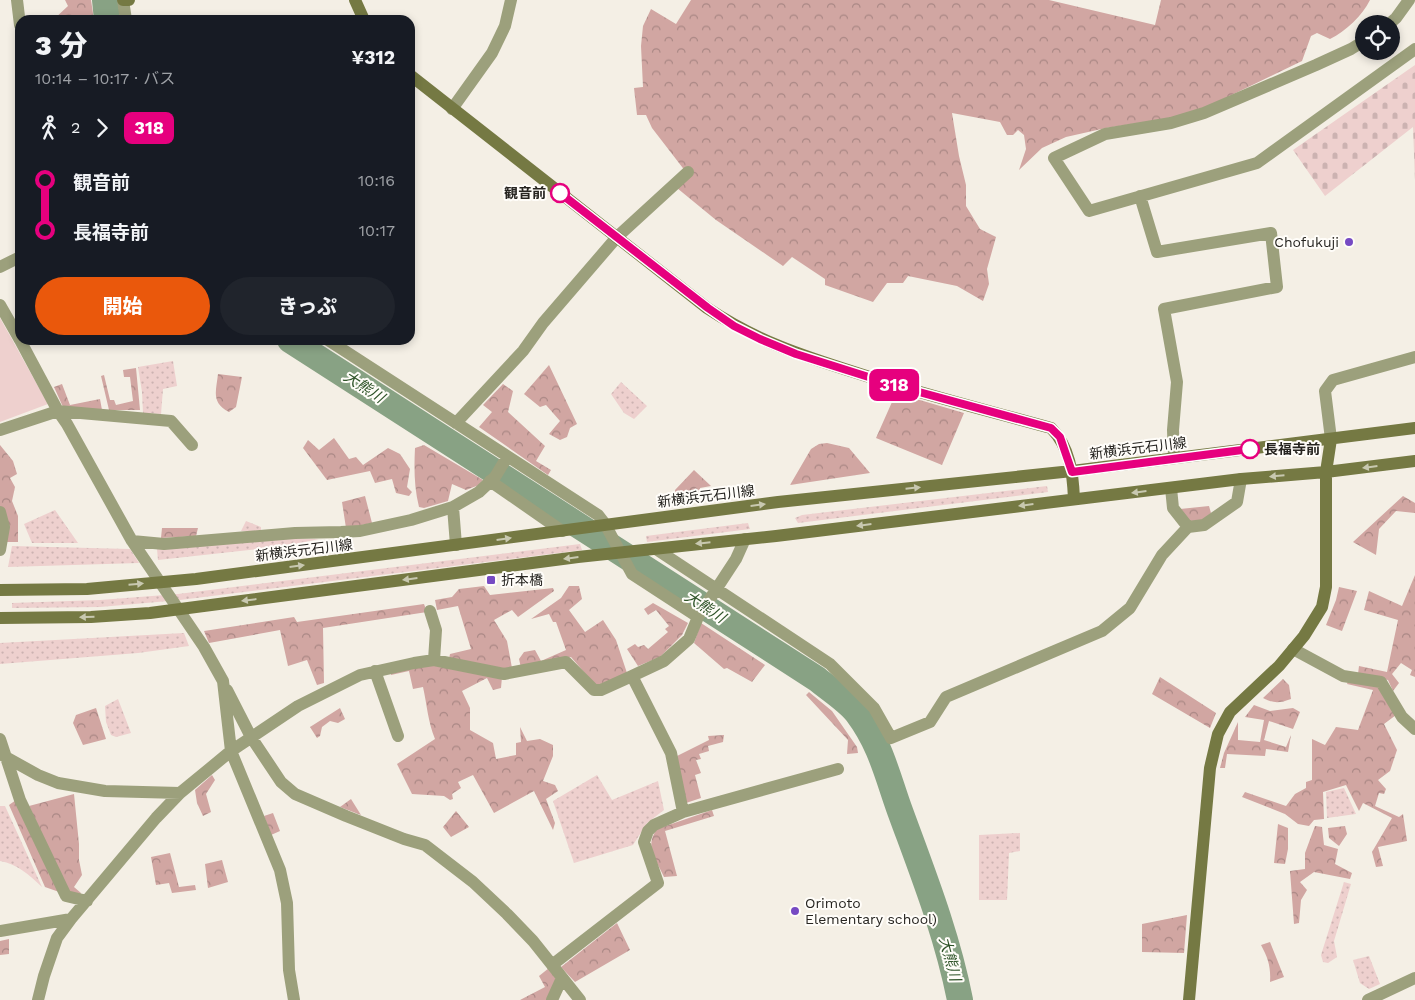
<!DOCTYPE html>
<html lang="ja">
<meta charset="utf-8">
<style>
body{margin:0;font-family:"Work Sans","Noto Sans JP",sans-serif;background:#20242c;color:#f1f3f6;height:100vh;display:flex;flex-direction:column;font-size:19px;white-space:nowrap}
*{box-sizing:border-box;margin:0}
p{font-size:16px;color:#9ea1a6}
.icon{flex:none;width:28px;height:28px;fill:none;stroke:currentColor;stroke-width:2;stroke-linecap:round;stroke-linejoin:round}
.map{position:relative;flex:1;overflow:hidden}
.sheet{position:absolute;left:15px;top:15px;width:400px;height:330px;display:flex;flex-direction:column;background:#171b24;border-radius:15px;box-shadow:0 2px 8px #0003}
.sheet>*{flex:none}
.badge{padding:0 10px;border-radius:8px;font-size:18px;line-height:32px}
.fabs{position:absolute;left:1355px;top:15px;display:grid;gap:10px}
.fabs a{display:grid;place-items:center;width:45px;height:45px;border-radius:50%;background:#171b24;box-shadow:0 2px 8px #0003;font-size:25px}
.map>.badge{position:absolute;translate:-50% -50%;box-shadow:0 0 0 2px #fff}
.legs{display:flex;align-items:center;gap:8px;height:55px;padding:0 20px;font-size:16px}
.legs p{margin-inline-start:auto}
.overview{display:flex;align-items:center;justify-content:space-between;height:85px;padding:0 20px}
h1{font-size:28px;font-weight:800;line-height:38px}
.cta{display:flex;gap:10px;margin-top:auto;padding:10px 20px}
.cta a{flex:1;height:58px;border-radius:30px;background:#ea580c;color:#fff;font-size:20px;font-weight:800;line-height:58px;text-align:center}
.cta a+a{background:#20242c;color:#f1f3f6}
ul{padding:0 20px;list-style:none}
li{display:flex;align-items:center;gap:18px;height:50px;font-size:19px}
li i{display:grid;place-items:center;width:8px;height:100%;margin:0 6px;background:currentColor}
li i::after{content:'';width:12px;height:12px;margin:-6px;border:4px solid;border-radius:50%;background:#171b24}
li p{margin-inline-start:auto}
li:first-child i{background:linear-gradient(#0000 50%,currentColor 0)}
li:last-child i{background:linear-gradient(currentColor 50%,#0000 0)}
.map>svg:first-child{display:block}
.grass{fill:url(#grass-dots)}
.forest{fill:url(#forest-crowns)}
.cemetery{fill:url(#cemetery-stones)}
.green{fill:#eed0ce}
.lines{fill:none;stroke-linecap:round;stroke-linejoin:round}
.river{stroke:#88a284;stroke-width:26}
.street{stroke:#9ca07c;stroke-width:12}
.secondary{stroke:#757943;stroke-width:12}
.oneway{fill:#c8c8b0}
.line-1-casing{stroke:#fff;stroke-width:11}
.line-1{stroke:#e6007e;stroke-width:8}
.stop-1-dot{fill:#fff;stroke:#e6007e;stroke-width:2.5}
.poi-dot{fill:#764ac3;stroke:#fffdf9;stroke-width:2}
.labels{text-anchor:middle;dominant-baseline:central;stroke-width:4;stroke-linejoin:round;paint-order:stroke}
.stop-label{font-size:14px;font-weight:bold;fill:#262420;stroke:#fffdf9;text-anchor:end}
.poi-label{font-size:14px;fill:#262420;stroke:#fffdf9;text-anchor:start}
.street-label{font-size:14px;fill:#262420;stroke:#fffdf9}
.water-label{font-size:15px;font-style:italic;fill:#2e5328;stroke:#fffdf9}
</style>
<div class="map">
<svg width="1415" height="1000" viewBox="0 0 1415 1000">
<defs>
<pattern id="grass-dots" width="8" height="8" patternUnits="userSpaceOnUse" patternTransform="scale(1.25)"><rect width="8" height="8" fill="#eed0ce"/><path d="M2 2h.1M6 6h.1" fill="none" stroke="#ccb2b1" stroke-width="1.8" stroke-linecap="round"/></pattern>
<pattern id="forest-crowns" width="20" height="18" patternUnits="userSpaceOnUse" patternTransform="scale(1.25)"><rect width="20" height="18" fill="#d1a6a2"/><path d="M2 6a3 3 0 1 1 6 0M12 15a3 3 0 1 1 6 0" fill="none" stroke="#a98784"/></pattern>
<pattern id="cemetery-stones" width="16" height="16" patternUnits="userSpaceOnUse" patternTransform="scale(1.25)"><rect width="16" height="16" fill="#eed0ce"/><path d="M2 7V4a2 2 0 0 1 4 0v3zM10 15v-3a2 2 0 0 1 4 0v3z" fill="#ccb2b1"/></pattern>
</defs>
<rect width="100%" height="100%" fill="#f4efe5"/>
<path class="grass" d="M 173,361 L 177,386 L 163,389 L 161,414 L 143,413 L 142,392 L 138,367 Z
M 621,382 L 647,406 L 634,419 L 624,413 L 611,394 Z
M 1047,486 L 1048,492 L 798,523 L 795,518 L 802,515 Z
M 55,510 L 78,543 L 32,543 L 24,524 Z
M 246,521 L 261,527 L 261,531 L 241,531 Z
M 748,523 L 750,529 L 647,542 L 646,536 Z
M 282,539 L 319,539 L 286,546 L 158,560 L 157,549 Z
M 580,544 L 582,550 L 180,600 L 100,607 L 12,608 L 12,603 L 100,600 L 178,594 Z
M 12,546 L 130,549 L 139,563 L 8,567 Z
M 184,633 L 189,646 L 138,653 L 0,664 L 0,643 Z
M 118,699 L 131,733 L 116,737 L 111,735 L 106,722 L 105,706 Z
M 597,775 L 612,800 L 658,781 L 664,810 L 647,823 L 633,845 L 574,863 L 553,801 Z
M 1344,788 L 1356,814 L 1327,818 L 1326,792 Z
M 0,806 L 5,806 L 42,887 C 29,875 18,864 0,861 Z
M 1020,833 L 1020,851 L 1009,853 L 1007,900 L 979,900 L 979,835 Z
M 1344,882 L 1351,884 L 1334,941 L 1337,957 L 1328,963 L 1323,962 L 1321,955 Z
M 1369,956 L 1380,984 L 1369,989 L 1360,983 L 1353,960 Z"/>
<path class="forest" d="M 65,0 L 91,0 L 94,20 L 53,20 L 68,6 Z
M 691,0 L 1049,0 L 1155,25 L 1161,0 L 1370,0 C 1362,16 1346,31 1330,39 L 1317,33 L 1311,36 L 1302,61 L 1213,104 L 1178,117 L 1106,128 L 1066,137 L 1042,148 L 1019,170 L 1026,149 L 1024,135 L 1018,130 L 1013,135 L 1007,135 L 1000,122 L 952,113 L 959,156 L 966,185 L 966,206 L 980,229 L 996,237 L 987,269 L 989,284 L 983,301 L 957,286 L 908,276 L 903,283 L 887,283 L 873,302 L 825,285 L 825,279 L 792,257 L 783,266 L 716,220 L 677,188 L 689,176 L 652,128 L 646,115 L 637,115 L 634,88 L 643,87 L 641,46 L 643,26 L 651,9 L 676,24 Z
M 549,365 L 577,424 L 570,428 L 567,437 L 560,440 L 549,434 L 560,421 L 546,405 L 540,407 L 524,394 Z
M 136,368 L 140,410 L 109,410 L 101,376 L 104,375 L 110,400 L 114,400 L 116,405 L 133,401 L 130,377 L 124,377 L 123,370 Z
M 218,374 L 242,377 L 236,407 L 229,412 C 211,402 216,392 218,374 Z
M 62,384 L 70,405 L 100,399 L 102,410 L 63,407 L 54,387 Z
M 503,384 L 513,391 L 508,412 L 545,446 L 536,461 L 551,470 L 548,475 L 479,427 L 492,412 L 483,405 Z
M 896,393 L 964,413 L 942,465 L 876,438 Z
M 334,438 L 349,459 L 356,457 L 363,465 L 388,448 L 400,454 L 410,469 L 407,487 L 412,492 L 409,496 L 396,493 L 392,479 L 375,483 L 370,471 L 327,480 L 303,448 L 308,440 L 319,450 Z
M 827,443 L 849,448 L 870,473 L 790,485 L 811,449 L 819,444 Z
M 0,445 L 13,461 L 17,474 L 10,478 L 15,487 L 12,501 L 18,516 L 18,542 L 0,542 Z
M 424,445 L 483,480 L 479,485 L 466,490 L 452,484 L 448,501 L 424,508 L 419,507 C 414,487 414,468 415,448 Z
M 694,470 L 711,486 L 700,488 L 700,496 L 675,498 L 675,490 Z
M 365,496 L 372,523 L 346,528 L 342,502 Z
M 1403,496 L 1415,503 L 1415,513 L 1396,511 L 1379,529 L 1376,555 L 1353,542 Z
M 1209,506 L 1211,513 L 1203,522 L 1190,524 L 1180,509 Z
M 162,528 L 198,528 L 196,536 L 161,538 Z
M 1415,575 L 1415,677 L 1410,675 L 1412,670 L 1401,663 L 1392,674 L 1399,683 L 1393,691 L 1388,680 L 1358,674 L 1359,666 L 1387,672 L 1398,620 L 1364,610 L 1369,591 L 1402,606 Z
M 484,586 L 490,595 L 553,588 L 554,591 L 518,617 L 512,610 L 494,620 L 507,641 L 512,668 L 503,671 L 449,659 L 450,654 L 471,649 L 458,606 L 437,610 L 435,600 L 452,597 L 459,589 Z
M 569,586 L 579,586 L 582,599 L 569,610 L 585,632 L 603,620 L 616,640 L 627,673 L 596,686 L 571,657 L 521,668 L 519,659 L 524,652 L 535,650 L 541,661 L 566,650 L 556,622 L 553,622 L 549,614 L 531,619 L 561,598 Z
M 1339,587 L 1357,591 L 1342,631 L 1326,625 L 1336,600 Z
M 653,603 L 688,623 L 682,635 L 660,657 L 638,666 L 627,649 L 635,644 L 638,647 L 644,645 L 648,649 L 668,632 L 665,629 L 669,626 L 656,610 L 648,615 L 644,609 Z
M 424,604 L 427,612 L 323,628 L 324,683 L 317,685 L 307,660 L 288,666 L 280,630 L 209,643 L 204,631 L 294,617 L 297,622 Z
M 701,623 L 765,665 L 752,682 L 727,668 L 724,669 L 694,643 Z
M 433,663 L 502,677 L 501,688 L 493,690 L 487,678 L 462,691 L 470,708 L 470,730 L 493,743 L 496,759 L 516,755 L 516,743 L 521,742 L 520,727 L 527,741 L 540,739 L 553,745 L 553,756 L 543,781 L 555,785 L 558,791 L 546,799 L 555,823 L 553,830 L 534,791 L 494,813 L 473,775 L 458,782 L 461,788 L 452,794 L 453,799 L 450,800 L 444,796 L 412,794 L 397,764 L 435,739 C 428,722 427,705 423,687 L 413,689 L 409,671 L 391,675 L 391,671 Z
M 1160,677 L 1216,713 L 1210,728 L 1152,694 Z
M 1283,679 L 1289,685 L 1291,699 C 1280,703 1274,704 1263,698 Z
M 1349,679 L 1379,684 L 1396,715 L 1384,724 L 1397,750 L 1390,771 L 1378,780 L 1386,789 L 1384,794 L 1379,793 L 1375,806 L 1399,817 L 1403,814 L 1407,841 L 1378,847 L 1383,866 L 1376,867 L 1372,852 L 1392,818 L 1363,803 L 1359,811 L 1346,785 L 1323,792 L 1324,819 L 1314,820 L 1309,826 L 1298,824 L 1285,814 L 1242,797 L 1245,792 L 1286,806 L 1295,794 L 1306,788 L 1306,782 L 1312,780 L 1312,739 L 1325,745 L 1336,727 L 1358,730 L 1373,690 L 1347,684 Z
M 809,692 L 832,711 L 857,747 L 858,753 L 847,754 L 848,740 L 806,695 Z
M 1254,705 L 1270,711 L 1293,708 L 1300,712 L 1293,729 L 1269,721 L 1264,740 L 1286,747 L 1291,735 L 1288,752 L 1266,749 L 1265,756 L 1227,754 L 1225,768 L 1220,768 L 1224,753 L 1238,722 L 1238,740 L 1260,742 L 1264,720 L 1245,717 Z
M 96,708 L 106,739 L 83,745 L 73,723 L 76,715 Z
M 340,708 L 345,719 L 338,723 L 330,721 L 322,727 L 320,736 L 317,738 L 310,727 Z
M 724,735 L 723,742 L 708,746 L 709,751 L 699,754 L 701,759 L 696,760 L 701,773 L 695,775 L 701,798 L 686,803 L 677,756 L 709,740 L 708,736 Z
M 212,775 L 215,780 L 206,794 L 211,812 L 203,816 L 197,803 L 195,790 Z
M 74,794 L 79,844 L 79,860 L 82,875 L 74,887 L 81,893 L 80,896 L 69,892 L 29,806 Z
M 351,799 L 361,815 L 340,807 Z
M 16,800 L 62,893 L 45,887 L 9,805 Z
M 712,810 L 714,816 L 665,831 L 677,876 L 664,877 C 656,859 644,847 657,829 Z
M 456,811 L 469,827 L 451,837 L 443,827 Z
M 273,813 L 280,831 L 271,835 L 264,816 Z
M 1278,824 L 1288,828 L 1288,849 L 1285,864 L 1274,863 Z
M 1315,826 L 1322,827 L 1324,845 L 1338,849 L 1335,864 L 1352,873 L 1350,879 L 1314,872 L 1300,882 L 1307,890 L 1301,900 L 1299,923 L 1294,924 L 1290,871 L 1305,869 L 1305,853 Z
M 1345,826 L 1347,834 L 1339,846 L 1329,838 L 1328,828 Z
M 170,853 L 179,887 L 195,885 L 196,890 L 172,893 L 169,883 L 156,885 L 151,857 Z
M 222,860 L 228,882 L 208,888 L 205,864 Z
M 1187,915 L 1184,953 L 1142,952 L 1142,924 Z
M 617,923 L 630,950 L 575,982 L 561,967 Z
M 9,939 L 9,954 L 0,955 L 0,941 Z
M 1270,942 L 1284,977 L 1270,982 C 1271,967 1268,958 1261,945 Z
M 549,968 L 557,978 L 548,1000 L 520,1000 L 545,987 L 539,976 Z"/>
<path class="cemetery" d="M 1415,65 L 1415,181 L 1413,127 L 1325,196 L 1293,150 Z"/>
<path class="green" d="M 0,318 L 48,404 L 0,422 Z"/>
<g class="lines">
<path class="river" d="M 105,0 L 107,20
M 290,340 L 817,679 C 829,689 848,701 857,713 C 881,745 887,775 900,811 C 923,874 947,934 960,1000"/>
<path class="street" d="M 17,0 L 20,25
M 123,0 L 126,20
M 1389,24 L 1396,18 L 1409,0
M 1364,41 L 1351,49 L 1316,65 L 1204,113 L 1171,123 L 1105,134 L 1054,158 L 1089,211 L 1257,163 L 1415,49
M 452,109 L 492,53 L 505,26 L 511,0
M 1140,196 L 1157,252 L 1271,233 L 1277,287 L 1164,309 L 1177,382 L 1173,430 L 1174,458
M 0,267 L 20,257
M 0,305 L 20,340
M 20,340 L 58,411 L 67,424 L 132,541 L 204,647 L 223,681 L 231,751 L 280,870 L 287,903 L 289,970 L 294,1000
M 328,340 L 598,515 L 605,524 L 632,574 L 698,617
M 456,423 L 523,351 L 543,323 L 617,237 L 688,172
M 0,430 L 58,411 L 171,421 L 192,445
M 1331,439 L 1325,391 L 1333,380 L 1415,357
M 490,481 L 562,531
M 1171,488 L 1173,508 L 1188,527
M 453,507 L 456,545
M 0,512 L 4,527 L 0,550
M 132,541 L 164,544 L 295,533 L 341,532 L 360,531 L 411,520 L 453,507 L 479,492 L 495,477 L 507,457
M 656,549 L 830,664 L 874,708 L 891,738 L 930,722 L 946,697 L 1102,631 L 1130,608 L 1162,555 L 1188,527 L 1204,525 L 1237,502 L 1241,479
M 430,611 L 436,630 L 434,660
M 1293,649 L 1343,676 L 1381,682 L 1402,717 L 1415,729
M 375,671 L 398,736
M 632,676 L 664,661 L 689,639 L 698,617 L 736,559 L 745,539
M 227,690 L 251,737 L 281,782 L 295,794 L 346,816 L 404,839 L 425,845 L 473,882 L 507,914 L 533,941 L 580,1000
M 0,739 L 20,800 L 66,896 L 87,901
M 2,755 L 38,775 L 58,783 L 105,791 L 180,793
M 0,931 L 71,919 L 156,818 L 180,793 L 231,751 L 298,706 L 360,675 L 414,663 L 434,660 L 504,674 L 566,662 L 594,690 L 601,690 L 632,676 L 671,753 L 683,812
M 552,965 L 658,883 L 644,842 L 648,831 L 654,825 L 683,812 L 838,769
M 38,1000 L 44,976 L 57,938 L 71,919
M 552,1000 L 562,978
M 1368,1000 L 1415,978"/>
<path class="secondary" d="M 123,0 L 129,0
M 355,0 L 364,20
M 410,75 L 707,308 C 757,341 800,355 857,373 C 921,394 986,410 1051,428 C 1070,447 1073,474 1074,499
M 0,590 L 87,589 L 196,579 L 778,502 L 1072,471 L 1415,428
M 0,618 L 91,617 L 150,613 L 578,557 L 776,536 L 1241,479 L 1326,472 L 1415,461
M 1189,1000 L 1210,768 L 1218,734 L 1230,712 L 1279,666 L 1304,636 L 1322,607 L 1326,587 L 1326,472 L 1331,439"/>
</g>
<defs><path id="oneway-solid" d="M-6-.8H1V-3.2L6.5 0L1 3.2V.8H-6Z" transform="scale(1.25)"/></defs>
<g class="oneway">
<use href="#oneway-solid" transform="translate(1370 467) rotate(173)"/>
<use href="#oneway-solid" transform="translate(1277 476) rotate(175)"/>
<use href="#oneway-solid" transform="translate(913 488) rotate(-6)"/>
<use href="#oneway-solid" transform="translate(1139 492) rotate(173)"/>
<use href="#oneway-solid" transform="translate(758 505) rotate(-7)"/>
<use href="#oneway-solid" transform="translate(1026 505) rotate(173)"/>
<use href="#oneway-solid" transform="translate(864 525) rotate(173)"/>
<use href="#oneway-solid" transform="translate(504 539) rotate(-8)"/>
<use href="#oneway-solid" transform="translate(703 543) rotate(174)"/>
<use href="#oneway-solid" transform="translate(571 558) rotate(173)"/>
<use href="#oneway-solid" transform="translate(297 566) rotate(-7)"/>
<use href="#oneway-solid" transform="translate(410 579) rotate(173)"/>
<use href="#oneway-solid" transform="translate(136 584) rotate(-5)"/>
<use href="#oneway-solid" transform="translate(249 600) rotate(173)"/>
<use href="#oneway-solid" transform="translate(87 617) rotate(178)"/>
</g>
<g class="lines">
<g class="line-1-casing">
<path id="line-1" d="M 560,193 L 708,308 L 734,326 L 760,339 L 796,354 L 897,386 L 1051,428 L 1060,437 L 1072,472 L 1250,449"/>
</g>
<use href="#line-1" class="line-1"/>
</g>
<g class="stop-1-dot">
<circle cx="560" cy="193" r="9"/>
<circle cx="1250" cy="449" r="9"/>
</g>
<g class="poi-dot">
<circle cx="1349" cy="242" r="5"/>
<rect x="486" y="575" width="10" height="10" rx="2.5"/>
<circle cx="795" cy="911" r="5"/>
</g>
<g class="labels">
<g class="stop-label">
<text x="546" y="193">観音前</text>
<text x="1264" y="449" text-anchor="start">長福寺前</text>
</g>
<g class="poi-label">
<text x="1339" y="242" text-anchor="end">Chofukuji</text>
<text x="501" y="580">折本橋</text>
<text x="805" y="903">Orimoto<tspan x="805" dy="16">Elementary school)</tspan></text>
</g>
<g class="street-label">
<text transform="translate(1138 448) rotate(-7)">新横浜元石川線</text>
<text transform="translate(706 496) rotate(-7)">新横浜元石川線</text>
<text transform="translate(304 550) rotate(-7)">新横浜元石川線</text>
</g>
<g class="water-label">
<text transform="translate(364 387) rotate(33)">大熊川</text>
<text transform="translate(705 607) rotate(33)">大熊川</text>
<text transform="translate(950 959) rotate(75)">大熊川</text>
</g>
</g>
</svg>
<div class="fabs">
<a><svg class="icon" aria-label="locate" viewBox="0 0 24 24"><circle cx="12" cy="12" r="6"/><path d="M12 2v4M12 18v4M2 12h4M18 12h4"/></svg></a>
</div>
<b class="badge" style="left:894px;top:385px;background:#e6007e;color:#fff">318</b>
<section class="sheet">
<div class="overview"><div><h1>3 分</h1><p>10:14 – 10:17 · バス</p></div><b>¥312</b></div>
<div class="legs"><svg class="icon" aria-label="walk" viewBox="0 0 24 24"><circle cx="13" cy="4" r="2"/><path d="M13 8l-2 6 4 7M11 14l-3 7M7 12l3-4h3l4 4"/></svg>2<svg class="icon" aria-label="forward" viewBox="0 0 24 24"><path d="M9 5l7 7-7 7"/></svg><b class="badge" style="background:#e6007e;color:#fff">318</b></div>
<ul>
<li><i style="color:#e6007e"></i><b>観音前</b><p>10:16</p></li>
<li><i style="color:#e6007e"></i><b>長福寺前</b><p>10:17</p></li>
</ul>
<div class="cta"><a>開始</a><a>きっぷ</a></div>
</section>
</div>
